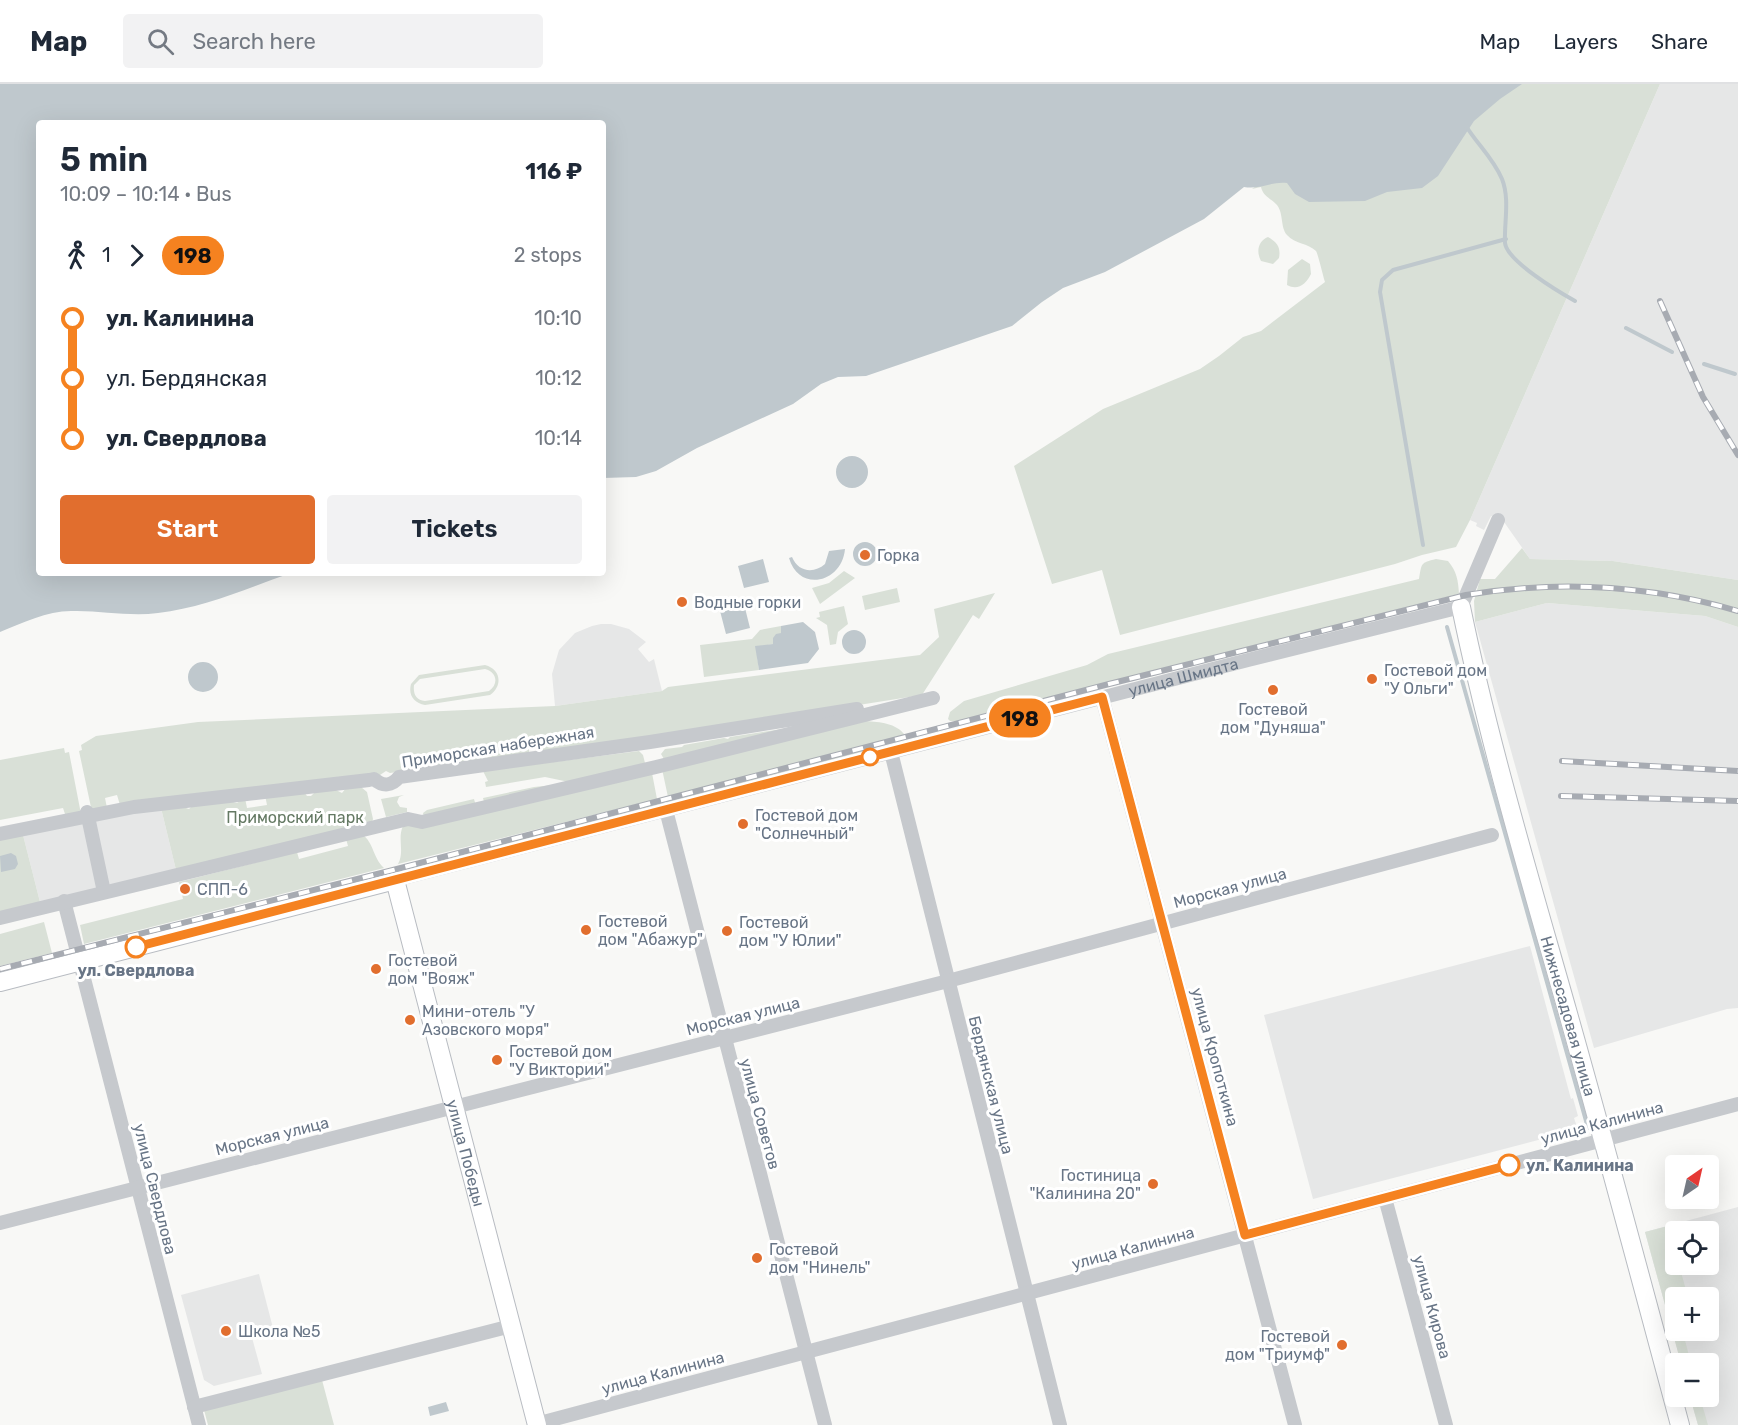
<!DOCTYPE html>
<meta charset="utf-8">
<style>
body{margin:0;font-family:Rubik,sans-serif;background:#f2f2f3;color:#1f2937;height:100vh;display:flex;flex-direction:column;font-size:22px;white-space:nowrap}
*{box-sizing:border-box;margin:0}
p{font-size:20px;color:#747a83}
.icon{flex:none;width:33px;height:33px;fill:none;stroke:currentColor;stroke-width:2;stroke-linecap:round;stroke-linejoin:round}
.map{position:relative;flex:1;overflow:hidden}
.drawer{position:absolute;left:36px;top:36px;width:570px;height:456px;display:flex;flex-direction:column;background:#fff;border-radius:6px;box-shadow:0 6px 24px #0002}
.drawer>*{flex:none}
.badge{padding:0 12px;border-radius:20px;font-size:21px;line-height:39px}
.needle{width:39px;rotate:34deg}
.buttons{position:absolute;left:1665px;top:1071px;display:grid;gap:12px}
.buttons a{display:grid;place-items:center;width:54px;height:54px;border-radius:6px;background:#fff;box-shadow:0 6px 24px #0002;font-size:30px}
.map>.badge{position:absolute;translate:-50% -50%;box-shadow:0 0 0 3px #fff}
.legs{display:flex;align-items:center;gap:9px;height:66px;padding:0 24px;font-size:20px}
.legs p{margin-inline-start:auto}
.head{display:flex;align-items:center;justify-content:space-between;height:102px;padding:0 24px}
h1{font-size:33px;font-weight:600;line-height:45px}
.button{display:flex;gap:12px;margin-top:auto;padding:12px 24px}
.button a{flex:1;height:69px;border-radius:6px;background:#e16e2e;color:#fff;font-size:24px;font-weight:600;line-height:69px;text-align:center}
.button a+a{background:#f2f2f3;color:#1f2937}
ul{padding:0 24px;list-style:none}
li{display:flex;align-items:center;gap:21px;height:60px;font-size:22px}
li i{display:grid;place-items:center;width:9px;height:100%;margin:0 8px;background:currentColor}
li i::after{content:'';width:15px;height:15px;margin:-8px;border:4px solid;border-radius:50%;background:#fff}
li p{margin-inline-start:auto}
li:first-child i{background:linear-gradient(#0000 50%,currentColor 0)}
li:last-child i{background:linear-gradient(currentColor 50%,#0000 0)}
header{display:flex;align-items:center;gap:36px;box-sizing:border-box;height:84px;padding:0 30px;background:#fff;border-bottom:2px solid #e0e1e3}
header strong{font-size:28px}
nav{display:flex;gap:33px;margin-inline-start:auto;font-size:21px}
.search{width:420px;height:54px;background:#f2f2f3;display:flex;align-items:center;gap:15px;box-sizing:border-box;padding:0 21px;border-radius:6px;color:#747a83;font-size:22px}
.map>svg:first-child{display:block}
.built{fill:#e6e7e7;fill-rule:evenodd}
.green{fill:#d9e0d7;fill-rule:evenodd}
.water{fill:#bfc8cd}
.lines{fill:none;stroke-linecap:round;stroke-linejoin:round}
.stream{stroke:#bfc8cd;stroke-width:4}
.secondary-casing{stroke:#b8bcc2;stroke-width:20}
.street{stroke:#c6c9cd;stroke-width:14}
.secondary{stroke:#fff;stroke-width:18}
.rail-casing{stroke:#a7abb2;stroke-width:6}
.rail{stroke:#fff;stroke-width:4;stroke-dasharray:11;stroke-linecap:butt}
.line-1-casing{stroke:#fff;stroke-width:14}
.line-1{stroke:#f58220;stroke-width:9}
.poi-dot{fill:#e16e2e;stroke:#fff;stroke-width:2}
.stop-1-dot{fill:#fff;stroke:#f58220;stroke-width:3}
.labels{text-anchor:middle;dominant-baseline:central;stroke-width:6;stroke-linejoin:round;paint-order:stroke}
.poi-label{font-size:16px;fill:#687586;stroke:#fff;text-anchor:start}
.street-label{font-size:16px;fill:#687586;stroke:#fff}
.park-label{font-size:16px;fill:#647963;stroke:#fff}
.stop-label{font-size:16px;font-weight:bold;fill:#687586;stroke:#fff}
</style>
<header>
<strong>Map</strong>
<div class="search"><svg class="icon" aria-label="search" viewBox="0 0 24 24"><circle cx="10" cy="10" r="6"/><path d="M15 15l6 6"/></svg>Search here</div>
<nav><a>Map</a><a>Layers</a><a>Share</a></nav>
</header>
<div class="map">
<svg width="1738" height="1341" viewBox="0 0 1738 1341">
<rect width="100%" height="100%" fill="#f8f8f6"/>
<path class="built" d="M 1660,0 L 1738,0 L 1738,496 L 1613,477 L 1530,475 L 1504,438 L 1491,432 L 1484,446 L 1476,442 L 1477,439 L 1470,436 Z
M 1547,519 L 1705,532 L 1738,543 L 1738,924 L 1727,925 L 1594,964 L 1475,538 Z
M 601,540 L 611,540 L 629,545 L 646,558 L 638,565 L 649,578 L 654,575 L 662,607 L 555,622 L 552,590 L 559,566 L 575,549 L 592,542 Z
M 161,724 L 176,786 L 40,818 L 23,751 Z
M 1530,862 L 1571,1015 L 1573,1014 L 1578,1032 L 1574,1034 L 1577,1043 L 1542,1052 L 1542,1055 L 1313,1115 L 1264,931 Z
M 1738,1123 L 1738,1341 L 1698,1341 L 1690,1313 L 1708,1312 L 1708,1280 L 1681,1279 L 1645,1148 ZM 1676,1148 L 1708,1148 L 1708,1180 L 1676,1180 ZM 1676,1214 L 1708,1214 L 1708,1246 L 1676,1246 Z
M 259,1190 L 273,1244 L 251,1250 L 262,1290 L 214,1302 L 204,1296 L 181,1211 Z"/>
<path class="green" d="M 1395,0 L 1660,0 L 1470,436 L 1456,463 L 1422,471 L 1395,480 L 1120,551 L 1102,486 L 1052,500 L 1014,382 L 1103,325 L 1200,285 L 1219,272 L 1243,253 L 1261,247 L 1325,198 C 1323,192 1318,170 1316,167 C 1308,159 1295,160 1287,151 C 1280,143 1284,128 1276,120 C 1270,114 1263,112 1261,103 L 1252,105 Z
M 1268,153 C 1277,158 1281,163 1279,174 L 1273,180 L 1261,177 C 1256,168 1258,157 1268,153 Z
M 1302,175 L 1310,180 L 1311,190 C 1306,200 1298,207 1287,201 L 1288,186 Z
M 1522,464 L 1530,475 L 1613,477 L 1738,496 L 1738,543 L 1705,532 L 1547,519 L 1475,538 L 1474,517 L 1480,495 L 1495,495 Z
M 1436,475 L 1448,477 C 1457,488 1458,496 1459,510 L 957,637 L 950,637 L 948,635 L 950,628 L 964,617 L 1087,581 L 1108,570 L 1419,495 C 1422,479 1420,479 1436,475 Z
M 844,487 L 855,494 L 820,520 L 812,504 L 829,499 Z
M 897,504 L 900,518 L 865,526 L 862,512 Z
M 995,509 L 979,535 L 973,531 L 922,611 L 650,654 L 542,668 L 541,662 L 529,663 L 529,670 L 390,689 L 386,687 L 380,691 L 135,718 L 120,721 L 117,711 L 105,714 L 107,724 L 92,728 L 79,667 L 82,666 L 81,661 L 96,652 L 198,638 L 555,622 L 662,607 L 668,603 L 920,571 L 939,553 L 934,525 Z
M 844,522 L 848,540 L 838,548 L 836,560 L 830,561 L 827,541 L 816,534 L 820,533 L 819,528 Z
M 781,542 L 781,549 L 773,560 L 756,563 L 759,586 L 704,593 L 700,561 L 752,555 L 760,546 Z
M 485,581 C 501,585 503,602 490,611 L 425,621 C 414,619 408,611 411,600 L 419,591 ZM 485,585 C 497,588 499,600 489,607 L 425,617 C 416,616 413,610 414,601 L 420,595 Z
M 866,637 C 880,638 896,639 905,651 L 668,713 L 662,685 Z
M 789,644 L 664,675 L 661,670 L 665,665 L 682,663 L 684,661 L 724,654 L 728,655 L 730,653 Z
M 877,661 L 875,666 L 667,719 L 666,716 Z
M 64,664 L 65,669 L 69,668 L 81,730 L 66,733 L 63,724 L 0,736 L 0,676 Z
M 639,667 L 643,671 L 645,679 L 569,698 L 545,693 L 486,703 L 485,698 L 488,697 L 483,687 Z
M 652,689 L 657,715 L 398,780 C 405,767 397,755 403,742 Z
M 553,701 L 484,718 L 483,714 L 534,703 Z
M 361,703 L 367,708 L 373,735 L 372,738 L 176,786 L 161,724 L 183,723 L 189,725 L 192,722 L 233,718 L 237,719 L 245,714 L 247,724 L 267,721 L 265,711 L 304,708 L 307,712 L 311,712 L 316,707 L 334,705 L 342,709 L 346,704 Z
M 404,711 L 399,713 L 397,718 L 400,723 L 407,724 L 407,728 L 386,733 L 381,715 Z
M 474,715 L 476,722 L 424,733 L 423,729 L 427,726 Z
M 663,717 L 663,720 L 104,863 L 102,862 L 86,868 L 85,865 Z
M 362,750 C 374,759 373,774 384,784 L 84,860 L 80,841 L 183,815 L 179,798 L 297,768 L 299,775 L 348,762 L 346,755 Z
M 23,751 L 40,818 L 0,829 L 0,756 Z
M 44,838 L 52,869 L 0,882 L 0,850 Z
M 68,869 L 69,872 L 0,890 L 0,886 Z
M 1668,1142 L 1675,1169 L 1676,1180 L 1679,1181 L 1688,1213 L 1676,1214 L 1676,1246 L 1691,1247 L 1683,1249 L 1691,1279 L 1681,1279 L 1645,1148 Z
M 322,1296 L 334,1341 L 208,1341 L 204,1326 Z
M 1690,1313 L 1700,1313 L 1708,1341 L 1698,1341 Z"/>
<path class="water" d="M 0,0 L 1522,0 L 1500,15 L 1474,37 L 1438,92 L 1422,104 L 1387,108 L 1365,117 L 1309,118 L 1295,110 L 1287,99 C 1272,97 1259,106 1244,103 L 1204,135 L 1105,188 L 1063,204 L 1042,218 L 1012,242 L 866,292 L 838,293 L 821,300 L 793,320 L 697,364 L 656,387 L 636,393 L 603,394 L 603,39 L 39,39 L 39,489 L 291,489 C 248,504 203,524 158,529 C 129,533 100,526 71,527 C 47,527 22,539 0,548 Z
M836 388a16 16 0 1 1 32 0a16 16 0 1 1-32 0Z
M853 470a12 12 0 1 1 24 0a12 12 0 1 1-24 0Z
M 845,465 C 842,499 799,509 789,474 L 792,473 C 798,488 814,490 825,480 L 829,467 Z
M 763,475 L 769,498 L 744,504 L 738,482 Z
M 744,520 L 750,544 L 726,550 L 720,527 Z
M 803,538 L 815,548 L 819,565 L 808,579 L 759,586 L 755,562 L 773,560 L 773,554 L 776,550 L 781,549 L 781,542 Z
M842 558a12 12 0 1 1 24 0a12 12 0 1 1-24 0Z
M188 593a15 15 0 1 1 30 0a15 15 0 1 1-30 0Z
M 11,769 L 16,772 L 18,780 L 15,785 L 1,788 L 0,772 Z
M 446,1318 L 449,1327 L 430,1332 L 428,1323 Z"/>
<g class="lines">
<path class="stream" d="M 1466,42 C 1477,60 1493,74 1502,95 C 1510,115 1504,139 1505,159 C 1507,177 1559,208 1575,217
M 1626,244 L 1672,268
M 1704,280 L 1735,290
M 1423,461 L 1380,208 L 1382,196 L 1393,186 L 1506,155
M 1447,543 L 1588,1044"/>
<g class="secondary-casing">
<g id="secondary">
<path id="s2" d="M 1461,523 C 1489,659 1529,792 1567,926 C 1606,1064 1643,1203 1680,1341"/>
<path id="s3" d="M 0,898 L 395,796 L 537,1341"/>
</g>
</g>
<g class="street">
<path d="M 1102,613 L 1295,1341"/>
<path d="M 891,668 L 1060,1341"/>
<path d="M 666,726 L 825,1341"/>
<path d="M 87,728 L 104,808"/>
<path d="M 0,750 L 134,723 L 369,696 L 374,695 C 383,703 392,702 399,693 L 650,658 L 857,625"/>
<path id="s1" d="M 395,796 L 1248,576 L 1461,523 L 1498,436"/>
<path d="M 64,817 L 199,1341"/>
<path d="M 0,834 L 408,735 L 422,738 L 656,683 L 933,614"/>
<path d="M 1385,1114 L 1446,1341"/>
<path d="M 0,1139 L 948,897 L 1492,751"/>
<path d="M 194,1323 L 511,1242"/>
<path d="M 536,1340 L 1738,1020"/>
</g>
<use href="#secondary" class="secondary"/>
<g class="rail-casing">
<path id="rail" d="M 1660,217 L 1703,313 L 1738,371
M 1562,677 L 1738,687
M 1561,712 L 1738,717
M 0,885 L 393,786 L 1109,600 L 1466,511 C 1558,496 1649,501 1738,527"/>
</g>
<use href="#rail" class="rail"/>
</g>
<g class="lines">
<g class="line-1-casing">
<path id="line-1" d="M 136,863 L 1102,613 L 1245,1151 L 1509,1081"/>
</g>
<use href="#line-1" class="line-1"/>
</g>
<g class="poi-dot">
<circle cx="865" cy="471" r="6"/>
<circle cx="682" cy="518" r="6"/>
<circle cx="1372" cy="595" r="6"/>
<circle cx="1273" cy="606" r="6"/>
<circle cx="743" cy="740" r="6"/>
<circle cx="185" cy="805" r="6"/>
<circle cx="586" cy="846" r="6"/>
<circle cx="727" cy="847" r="6"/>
<circle cx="376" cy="885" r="6"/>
<circle cx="410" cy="936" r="6"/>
<circle cx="497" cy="976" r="6"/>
<circle cx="1153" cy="1100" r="6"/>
<circle cx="757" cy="1174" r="6"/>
<circle cx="226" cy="1247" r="6"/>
<circle cx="1342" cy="1261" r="6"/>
</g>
<g class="stop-1-dot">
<circle cx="870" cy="673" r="8"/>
<circle cx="136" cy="863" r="10"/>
<circle cx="1509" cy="1081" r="10"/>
</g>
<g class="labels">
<g class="poi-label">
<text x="877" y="471">Горка</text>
<text x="694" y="518">Водные горки</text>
<text x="1384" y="586">Гостевой дом<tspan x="1384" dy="18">"У Ольги"</tspan></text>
<text x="1273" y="625" text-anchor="middle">Гостевой<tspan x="1273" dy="18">дом "Дуняша"</tspan></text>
<text x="755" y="731">Гостевой дом<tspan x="755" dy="18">"Солнечный"</tspan></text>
<text x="197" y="805">СПП-6</text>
<text x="598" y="837">Гостевой<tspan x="598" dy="18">дом "Абажур"</tspan></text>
<text x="739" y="838">Гостевой<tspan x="739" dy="18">дом "У Юлии"</tspan></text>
<text x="388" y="876">Гостевой<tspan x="388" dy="18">дом "Вояж"</tspan></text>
<text x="422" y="927">Мини-отель "У<tspan x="422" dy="18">Азовского моря"</tspan></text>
<text x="509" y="967">Гостевой дом<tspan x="509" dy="18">"У Виктории"</tspan></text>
<text x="1141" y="1091" text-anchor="end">Гостиница<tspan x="1141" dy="18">"Калинина 20"</tspan></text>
<text x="769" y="1165">Гостевой<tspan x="769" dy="18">дом "Нинель"</tspan></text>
<text x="238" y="1247">Школа №5</text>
<text x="1330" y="1252" text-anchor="end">Гостевой<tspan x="1330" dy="18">дом "Триумф"</tspan></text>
</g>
<g class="street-label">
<text stroke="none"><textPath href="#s1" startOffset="814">улица Шмидта</textPath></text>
<text transform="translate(498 663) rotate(-9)">Приморская набережная</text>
<text transform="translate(1230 804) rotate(-15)">Морская улица</text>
<text transform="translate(743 932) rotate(-14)">Морская улица</text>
<text stroke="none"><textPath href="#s2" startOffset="423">Нижнесадовая улица</textPath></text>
<text transform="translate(1215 973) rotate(75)">улица Кропоткина</text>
<text transform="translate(991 1001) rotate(76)">Бердянская улица</text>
<text transform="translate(760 1030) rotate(75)">улица Советов</text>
<text transform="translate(1602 1039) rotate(-15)">улица Калинина</text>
<text transform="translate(272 1052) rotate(-14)">Морская улица</text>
<text stroke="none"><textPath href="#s3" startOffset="690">улица Победы</textPath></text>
<text transform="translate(155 1105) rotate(76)">улица Свердлова</text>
<text transform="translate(1133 1164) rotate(-15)">улица Калинина</text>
<text transform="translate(1432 1223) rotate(75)">улица Кирова</text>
<text transform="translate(663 1289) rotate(-15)">улица Калинина</text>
</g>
<g class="park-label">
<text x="295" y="733">Приморский парк</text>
</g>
<g class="stop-label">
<text x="136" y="886">ул. Свердлова</text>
<text x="1526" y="1081" text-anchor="start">ул. Калинина</text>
</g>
</g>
</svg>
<div class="buttons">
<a><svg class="needle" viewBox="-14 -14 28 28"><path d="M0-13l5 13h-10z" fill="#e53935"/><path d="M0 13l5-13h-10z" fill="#747a83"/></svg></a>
<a><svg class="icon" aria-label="locate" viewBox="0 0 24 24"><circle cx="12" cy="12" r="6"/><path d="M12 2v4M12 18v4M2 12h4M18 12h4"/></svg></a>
<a>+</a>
<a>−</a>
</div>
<b class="badge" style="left:1020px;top:634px;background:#f58220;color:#111">198</b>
<section class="drawer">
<div class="head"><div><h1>5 min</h1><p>10:09 – 10:14 · Bus</p></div><b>116 ₽</b></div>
<div class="legs"><svg class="icon" aria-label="walk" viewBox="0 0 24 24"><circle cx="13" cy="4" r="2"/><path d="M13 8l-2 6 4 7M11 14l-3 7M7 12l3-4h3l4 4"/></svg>1<svg class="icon" aria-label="forward" viewBox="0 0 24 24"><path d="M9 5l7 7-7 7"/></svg><b class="badge" style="background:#f58220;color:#111">198</b><p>2 stops</p></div>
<ul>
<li><i style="color:#f58220"></i><b>ул. Калинина</b><p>10:10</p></li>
<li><i style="color:#f58220"></i><span>ул. Бердянская</span><p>10:12</p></li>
<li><i style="color:#f58220"></i><b>ул. Свердлова</b><p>10:14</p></li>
</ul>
<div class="button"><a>Start</a><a>Tickets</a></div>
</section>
</div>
